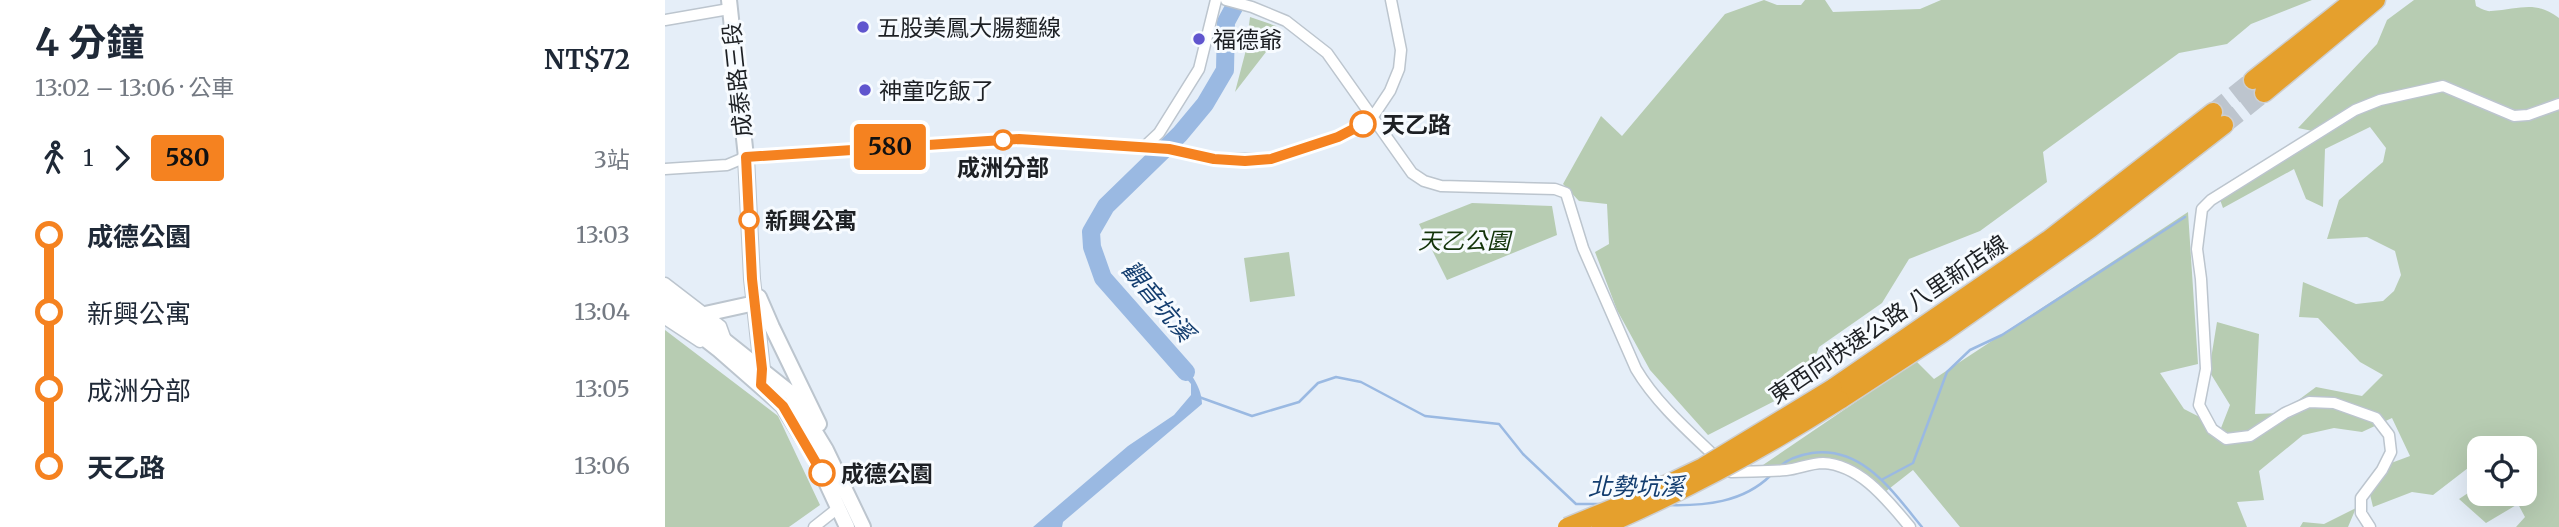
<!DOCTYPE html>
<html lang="zh-TW">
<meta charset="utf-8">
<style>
body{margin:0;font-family:Merriweather,"Noto Sans TC",serif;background:#f6f6f7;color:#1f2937;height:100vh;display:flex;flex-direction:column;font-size:26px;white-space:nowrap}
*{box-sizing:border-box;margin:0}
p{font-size:23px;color:#747a83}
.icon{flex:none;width:38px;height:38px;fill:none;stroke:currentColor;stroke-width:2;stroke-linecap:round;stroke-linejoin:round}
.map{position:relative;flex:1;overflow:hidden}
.sheet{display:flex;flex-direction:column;background:#fff;width:665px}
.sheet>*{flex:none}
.badge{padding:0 14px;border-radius:5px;font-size:24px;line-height:46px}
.tools{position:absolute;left:1802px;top:436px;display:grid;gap:14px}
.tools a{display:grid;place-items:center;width:70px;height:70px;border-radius:14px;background:#fff;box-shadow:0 7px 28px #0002;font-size:35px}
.map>.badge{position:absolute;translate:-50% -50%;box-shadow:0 0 0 4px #fff}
.legs{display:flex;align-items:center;gap:10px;height:77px;padding:0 35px;font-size:23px}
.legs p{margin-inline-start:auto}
.overview{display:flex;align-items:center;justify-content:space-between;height:119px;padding:0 35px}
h1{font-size:38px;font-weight:700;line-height:52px}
ul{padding:0 35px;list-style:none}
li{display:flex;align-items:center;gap:24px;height:77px;font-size:26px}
li i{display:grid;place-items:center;width:10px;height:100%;margin:0 9px;background:currentColor}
li i::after{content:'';width:18px;height:18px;margin:-9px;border:5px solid;border-radius:50%;background:#fff}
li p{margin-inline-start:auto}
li:first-child i{background:linear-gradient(#0000 50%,currentColor 0)}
li:last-child i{background:linear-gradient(currentColor 50%,#0000 0)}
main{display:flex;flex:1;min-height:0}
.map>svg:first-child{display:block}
.green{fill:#b7ccb2}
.water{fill:#9ab9e2}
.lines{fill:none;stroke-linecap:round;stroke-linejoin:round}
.stream{stroke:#9ab9e2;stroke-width:2.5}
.river{stroke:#9ab9e2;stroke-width:18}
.highway-tunnel{stroke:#bdc5ce;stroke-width:18;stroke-dasharray:18 9;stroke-linecap:butt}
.street-casing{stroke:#bcc5ce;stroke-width:13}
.secondary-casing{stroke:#bcc5ce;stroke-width:18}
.highway-casing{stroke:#cdcecf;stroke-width:21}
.street{stroke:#fff;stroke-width:10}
.secondary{stroke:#fff;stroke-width:14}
.highway{stroke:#e5a02d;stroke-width:18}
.highway-bridge-casing{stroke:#cdcecf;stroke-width:21;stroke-linecap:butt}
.highway-bridge{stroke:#e5a02d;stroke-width:18}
.line-1-casing{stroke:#fff;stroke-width:16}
.line-1{stroke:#f58220;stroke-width:10}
.poi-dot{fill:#6055ce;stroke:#f7fbff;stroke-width:2.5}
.stop-1-dot{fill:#fff;stroke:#f58220;stroke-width:3.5}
.labels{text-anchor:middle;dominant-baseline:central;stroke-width:6;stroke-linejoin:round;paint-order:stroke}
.poi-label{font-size:23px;fill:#1d2024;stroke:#f7fbff;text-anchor:start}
.street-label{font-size:23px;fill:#1d2024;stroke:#f7fbff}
.stop-label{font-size:23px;font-weight:bold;fill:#1d2024;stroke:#f7fbff;text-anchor:start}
.park-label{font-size:23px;font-style:italic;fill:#133409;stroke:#f7fbff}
.water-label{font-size:24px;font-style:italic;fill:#133d6f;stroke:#f7fbff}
</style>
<main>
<section class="sheet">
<div class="overview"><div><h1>4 分鐘</h1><p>13:02 – 13:06 · 公車</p></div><b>NT$72</b></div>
<div class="legs"><svg class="icon" aria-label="walk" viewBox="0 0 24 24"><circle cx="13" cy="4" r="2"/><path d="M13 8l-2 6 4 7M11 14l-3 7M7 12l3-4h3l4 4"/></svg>1<svg class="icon" aria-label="forward" viewBox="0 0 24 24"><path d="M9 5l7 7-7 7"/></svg><b class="badge" style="background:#f58220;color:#111">580</b><p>3站</p></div>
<ul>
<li><i style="color:#f58220"></i><b>成德公園</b><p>13:03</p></li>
<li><i style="color:#f58220"></i><span>新興公寓</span><p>13:04</p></li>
<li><i style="color:#f58220"></i><span>成洲分部</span><p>13:05</p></li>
<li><i style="color:#f58220"></i><b>天乙路</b><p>13:06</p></li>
</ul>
</section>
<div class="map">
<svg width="1894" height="527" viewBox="0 0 1894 527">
<rect width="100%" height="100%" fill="#e5eef8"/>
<path class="green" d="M 1099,0 L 1112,5 L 1136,5 L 1140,0 L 1160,0 L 1168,12 L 1255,9 L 1276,0 L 1647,0 L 1586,24 L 1562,44 L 1514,53 L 1378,152 L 1382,182 L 1315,231 L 1244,259 L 1217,303 L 1154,347 L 1139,386 L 1043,435 L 985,370 L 952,310 L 930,252 L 944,244 L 942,204 L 914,201 L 898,184 L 936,116 L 957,136 L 1060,14 Z
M 1749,0 L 1810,0 L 1811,6 C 1815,8 1822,12 1826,11 C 1856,9 1870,0 1894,18 L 1894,527 L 1851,527 L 1860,517 L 1853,504 L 1821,523 L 1794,499 L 1815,485 L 1815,494 L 1860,494 L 1860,448 L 1815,448 L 1815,477 L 1803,468 L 1768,495 L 1747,492 L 1708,507 L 1702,482 L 1710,469 L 1745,456 L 1727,418 L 1697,432 L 1669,428 L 1638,435 L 1594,471 L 1599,500 L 1572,502 L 1582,527 L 1295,527 L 1248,470 L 1220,492 L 1171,463 L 1103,475 L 1098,465 L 1251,361 L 1269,379 L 1523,212 L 1533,364 L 1495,373 L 1519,409 L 1556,428 L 1565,405 L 1544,371 L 1552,322 L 1594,334 L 1590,414 L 1616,413 L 1651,387 L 1697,396 L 1718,375 L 1695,362 L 1653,318 L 1634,317 L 1638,282 L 1691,304 L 1718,301 L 1729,291 L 1736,275 L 1730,251 L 1702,237 L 1662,239 L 1674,200 L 1718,162 L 1721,148 L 1705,127 L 1660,149 L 1658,207 L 1641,199 L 1629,169 L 1558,208 L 1554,197 L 1662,134 L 1633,128 L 1712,44 L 1722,20 Z
M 585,17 L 611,26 L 615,34 L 570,92 L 581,50 Z
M 807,203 L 887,206 L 892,235 L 782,280 L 754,224 Z
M 624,252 L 630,296 L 585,302 L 579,258 Z
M 0,330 L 113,416 L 155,505 L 124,527 L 0,527 Z
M 1691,508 L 1683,527 L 1635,527 L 1638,522 L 1659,524 Z"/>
<path class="water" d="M 507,351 C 519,366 537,383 537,404 L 398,522 L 397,527 L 368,527 L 463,446 L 509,415 L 526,395 L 526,384 L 504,358 Z"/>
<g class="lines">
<path class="stream" d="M 534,397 L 587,416 L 634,402 L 653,383 L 671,377 L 696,382 L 760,416 L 834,424 L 858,454 L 911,504 L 935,504
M 1113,468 C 1122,459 1134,455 1147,453 C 1198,446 1228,492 1257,527
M 1218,479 L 1248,463 L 1282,372 L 1305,350 L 1337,335 L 1520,217
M 1002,505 C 1039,506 1078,503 1106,475"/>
<path class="river" d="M 521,372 L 438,278 L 427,247 L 426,232 L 441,206 L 515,134 L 540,104 L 560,70 L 561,22 L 573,0"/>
<path class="highway-tunnel" d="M 1548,112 L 1588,80
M 1559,125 L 1599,93"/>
<g class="street-casing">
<path id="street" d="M 561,0 L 587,7 L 621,21 L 662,53 L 747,173 L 759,181 L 776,186 L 890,189 L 901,193 L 918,248 L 971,369 C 994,408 1034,440 1066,472 C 1084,471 1102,472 1121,470 C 1133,469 1145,463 1158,463 C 1196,465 1223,501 1245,527
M 0,20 L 64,9
M 478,148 L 494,133 L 534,69 L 551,0
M 0,169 L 62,165 L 81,157 L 354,139 L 504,149 L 549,159 L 606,159 L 673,137 L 707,118 L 725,91 L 734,69 L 736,50 L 726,0
M 0,283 L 56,326 L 61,340
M 0,319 L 35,342
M 149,527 L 173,508
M 1705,527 L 1696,513 L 1696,498 L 1717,470 L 1726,452 L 1724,435 L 1711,418 L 1669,403 L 1644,402 L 1620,413 L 1585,436 L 1561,439 L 1547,429 L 1534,405 L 1541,369 L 1536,279 L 1532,249 L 1537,209 L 1546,200 L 1690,110 L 1715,100 L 1778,86 L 1849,116 L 1863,115 L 1894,104"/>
</g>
<g class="secondary-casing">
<path id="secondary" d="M 64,0 L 81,157 L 87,279 L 97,369 L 95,385
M 0,293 L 127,394 L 161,450 L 198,527
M 94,297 L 107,327 L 154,424
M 0,308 L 54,350 L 118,406 L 149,456 L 182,527
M 31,316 L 90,303"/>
</g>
<g class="highway-casing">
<path id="highway" d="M 1588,80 L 1689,0
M 1599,93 L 1711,0
M 1168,388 L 1383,240 L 1548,112
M 1175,400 L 1278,333 L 1425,229 L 1559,125"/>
</g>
<use href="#street" class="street"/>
<use href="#secondary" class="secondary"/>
<use href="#highway" class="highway"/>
<g class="highway-bridge-casing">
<path id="highway-bridge" d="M 902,527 L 973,498 L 1038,467 L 1168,388
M 936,527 C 1020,491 1098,449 1175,400"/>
</g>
<use href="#highway-bridge" class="highway-bridge"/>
</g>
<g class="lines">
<g class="line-1-casing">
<path id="line-1" d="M 157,473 L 118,406 L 96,385 L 97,369 L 87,279 L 81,157 L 354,139 L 504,149 L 549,159 L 580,161 L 606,159 L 673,137 L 698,124"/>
</g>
<use href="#line-1" class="line-1"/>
</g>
<g class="poi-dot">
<circle cx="198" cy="27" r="7"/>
<circle cx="534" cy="39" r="7"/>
<circle cx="200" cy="90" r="7"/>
</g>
<g class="stop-1-dot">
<circle cx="698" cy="124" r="12"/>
<circle cx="338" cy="140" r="9"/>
<circle cx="84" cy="220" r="9"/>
<circle cx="157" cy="473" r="12"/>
</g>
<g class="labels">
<g class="poi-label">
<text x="212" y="27">五股美鳳大腸麵線</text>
<text x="548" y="39">福德爺</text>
<text x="214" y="90">神童吃飯了</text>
</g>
<g class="street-label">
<text transform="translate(72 80) rotate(-96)">成泰路三段</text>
<text transform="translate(1223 319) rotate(-34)">東西向快速公路 八里新店線</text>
</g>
<g class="stop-label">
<text x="717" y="124">天乙路</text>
<text x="338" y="167" text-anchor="middle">成洲分部</text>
<text x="100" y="220">新興公寓</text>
<text x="176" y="473">成德公園</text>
</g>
<g class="park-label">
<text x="799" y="240">天乙公園</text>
</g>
<g class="water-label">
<text transform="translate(493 301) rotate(50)">觀音坑溪</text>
<text x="971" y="486">北勢坑溪</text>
</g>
</g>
</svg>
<div class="tools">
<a><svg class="icon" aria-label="locate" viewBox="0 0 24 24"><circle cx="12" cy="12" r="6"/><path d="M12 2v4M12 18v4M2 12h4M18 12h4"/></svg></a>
</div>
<b class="badge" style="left:225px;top:147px;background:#f58220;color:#111">580</b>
</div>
</main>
